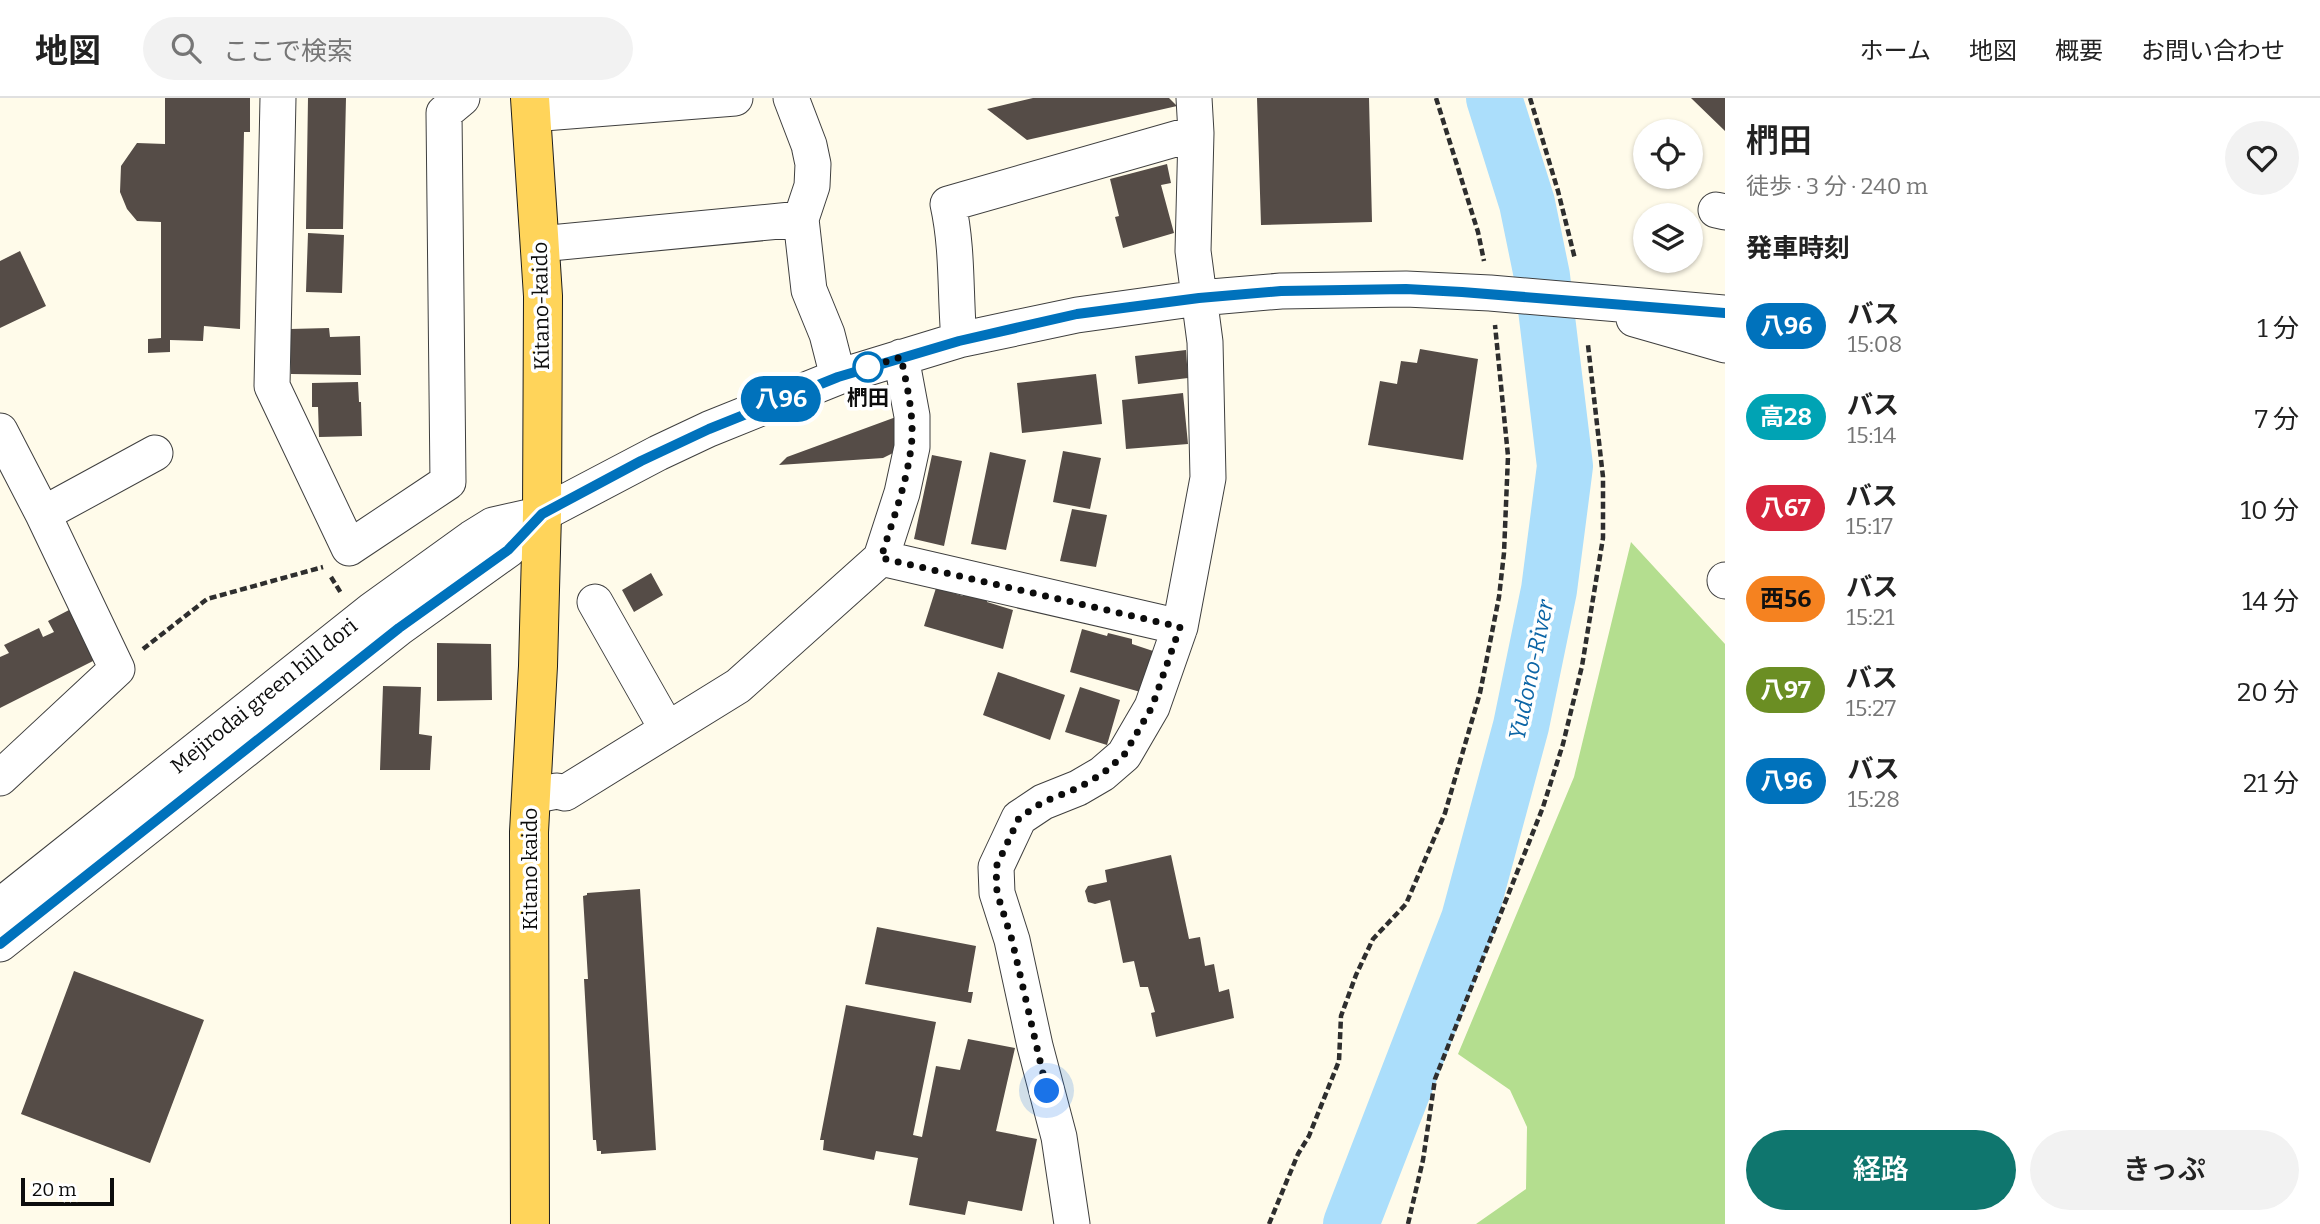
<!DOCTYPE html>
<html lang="ja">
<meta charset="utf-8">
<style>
body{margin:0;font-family:Bitter,"Noto Sans JP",serif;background:#f2f2f2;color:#222;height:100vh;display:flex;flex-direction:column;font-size:26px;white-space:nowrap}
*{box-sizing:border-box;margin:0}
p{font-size:23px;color:#767676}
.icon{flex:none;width:38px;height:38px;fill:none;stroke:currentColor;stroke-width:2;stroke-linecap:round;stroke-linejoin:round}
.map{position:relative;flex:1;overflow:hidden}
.side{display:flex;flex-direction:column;background:#fff;width:595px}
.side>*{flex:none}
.badge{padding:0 14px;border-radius:23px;font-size:24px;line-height:46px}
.buttons{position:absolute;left:1633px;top:21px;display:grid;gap:14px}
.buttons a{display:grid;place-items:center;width:70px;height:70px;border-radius:50%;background:#fff;box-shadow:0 2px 5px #0004;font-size:35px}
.scale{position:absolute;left:21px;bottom:18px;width:93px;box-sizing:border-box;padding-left:7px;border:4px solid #0c0c0c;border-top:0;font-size:19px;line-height:24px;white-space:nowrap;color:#0c0c0c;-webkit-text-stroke:5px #fff;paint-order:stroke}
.you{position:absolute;width:35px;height:35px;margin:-18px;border:5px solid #fff;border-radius:50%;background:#1a73e8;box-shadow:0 0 0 10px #1a73e833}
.map>.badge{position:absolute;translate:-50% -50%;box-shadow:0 0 0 4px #fff}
h2{padding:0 21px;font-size:26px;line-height:63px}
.round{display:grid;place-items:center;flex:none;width:74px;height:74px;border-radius:37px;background:#f2f2f2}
.summary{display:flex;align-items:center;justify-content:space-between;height:119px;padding:0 21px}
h1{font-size:33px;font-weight:600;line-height:52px}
.cta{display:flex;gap:14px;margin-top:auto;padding:14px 21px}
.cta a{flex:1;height:80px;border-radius:42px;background:#0f766e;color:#fff;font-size:28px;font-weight:600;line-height:80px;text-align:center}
.cta a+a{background:#f2f2f2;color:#222}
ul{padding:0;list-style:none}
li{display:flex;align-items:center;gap:21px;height:91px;padding:0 21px}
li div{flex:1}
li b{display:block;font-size:26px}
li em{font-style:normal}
li .badge{min-width:77px;font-weight:700;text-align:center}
header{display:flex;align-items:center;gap:42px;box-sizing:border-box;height:98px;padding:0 35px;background:#fff;border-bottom:2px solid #e0e0e0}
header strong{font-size:33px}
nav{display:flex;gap:38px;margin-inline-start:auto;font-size:24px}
.search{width:490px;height:63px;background:#f2f2f2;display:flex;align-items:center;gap:18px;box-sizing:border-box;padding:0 24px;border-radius:38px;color:#767676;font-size:26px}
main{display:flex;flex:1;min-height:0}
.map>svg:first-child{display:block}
.forest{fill:#b4de8f}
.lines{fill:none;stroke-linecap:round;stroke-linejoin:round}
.river{stroke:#abdefb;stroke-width:56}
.building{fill:#554c47}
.minor-casing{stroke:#3f3f3f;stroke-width:37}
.major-casing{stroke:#1d1d1d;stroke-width:40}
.path{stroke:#2e2e2e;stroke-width:4.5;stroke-dasharray:7 3.5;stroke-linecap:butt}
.minor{stroke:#fff;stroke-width:35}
.major{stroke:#ffd45a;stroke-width:38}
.line-casing{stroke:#fff;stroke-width:16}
.line{stroke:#0072bc;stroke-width:10}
.walk{stroke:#0c0c0c;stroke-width:7;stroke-dasharray:0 12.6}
.stop-dot{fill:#fff;stroke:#0072bc;stroke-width:3.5}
.labels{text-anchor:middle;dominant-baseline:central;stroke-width:7;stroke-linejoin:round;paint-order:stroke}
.street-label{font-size:21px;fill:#0c0c0c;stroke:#fff}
.stop-label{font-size:21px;font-weight:bold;fill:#0c0c0c;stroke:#fff}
.water-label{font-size:23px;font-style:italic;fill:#0c65a6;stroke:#fff}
</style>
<header>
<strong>地図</strong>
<div class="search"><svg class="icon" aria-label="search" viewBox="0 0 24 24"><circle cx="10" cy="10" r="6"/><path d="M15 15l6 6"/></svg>ここで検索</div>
<nav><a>ホーム</a><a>地図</a><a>概要</a><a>お問い合わせ</a></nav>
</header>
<main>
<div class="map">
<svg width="1725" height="1126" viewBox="0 0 1725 1126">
<rect width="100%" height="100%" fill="#fffbea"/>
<path class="forest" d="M 1631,444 L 1725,546 L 1725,1126 L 1476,1126 L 1526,1091 L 1527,1029 L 1510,992 L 1458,956 L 1574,679 Z"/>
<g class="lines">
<path class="river" d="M 1351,1126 L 1469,821 L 1521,628 L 1549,492 L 1565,368 L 1542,178 L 1527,105 L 1494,0"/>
</g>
<path class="building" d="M 165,0 L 250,0 L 250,34 L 244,34 L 240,231 L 204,228 L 203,243 L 170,242 L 170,254 L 148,255 L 148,241 L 161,240 L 161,124 L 137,123 L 127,111 L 120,94 L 121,68 L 137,45 L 165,46 Z
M 308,0 L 346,0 L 343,131 L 306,131 Z
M 1033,0 L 1169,0 L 1177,8 L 1027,42 L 987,11 Z
M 1257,0 L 1369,0 L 1372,124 L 1261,127 Z
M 1691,0 L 1725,0 L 1725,33 Z
M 1167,66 L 1171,85 L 1161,87 L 1174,135 L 1123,150 L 1115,119 L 1119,118 L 1110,81 Z
M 308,135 L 344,137 L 342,195 L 306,194 Z
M 20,153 L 46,208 L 0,230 L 0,163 Z
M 329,230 L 330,239 L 360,238 L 361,277 L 291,276 L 290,231 Z
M 1420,251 L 1478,261 L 1463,362 L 1368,347 L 1380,283 L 1397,286 L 1401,263 L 1417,265 Z
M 1186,252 L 1188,280 L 1138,286 L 1135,258 Z
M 1096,276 L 1102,326 L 1022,335 L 1017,285 Z
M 358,284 L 359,304 L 361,304 L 362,338 L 319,339 L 318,309 L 312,309 L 312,285 Z
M 1183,295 L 1188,346 L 1126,351 L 1122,302 Z
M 896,319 L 899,352 L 883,360 L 779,367 L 787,359 Z
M 1063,353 L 1101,360 L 1090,411 L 1053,404 Z
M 990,354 L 1026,362 L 1006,452 L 971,446 Z
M 932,357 L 962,363 L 944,448 L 914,441 Z
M 1072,411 L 1107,417 L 1096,469 L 1060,463 Z
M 651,475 L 663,497 L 634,514 L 622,492 Z
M 936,490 L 963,498 L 964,493 L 987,500 L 987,504 L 1013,512 L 1003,551 L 924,528 Z
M 69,512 L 95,562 L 0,610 L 0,559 L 9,555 L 4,547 L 39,530 L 43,539 L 54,534 L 48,523 Z
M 1082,531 L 1107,538 L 1108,535 L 1132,541 L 1132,546 L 1156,554 L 1144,595 L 1070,574 Z
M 437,545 L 491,546 L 492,602 L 437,603 Z
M 998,574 L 1065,597 L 1050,642 L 983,617 Z
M 383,588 L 421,589 L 419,636 L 432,638 L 430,672 L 380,672 Z
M 1080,589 L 1120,602 L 1107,647 L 1065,634 Z
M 1171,757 L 1189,841 L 1200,839 L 1205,868 L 1214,866 L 1219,894 L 1229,891 L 1234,920 L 1156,939 L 1151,915 L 1155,914 L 1148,889 L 1140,889 L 1134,863 L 1123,865 L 1110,802 L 1095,806 L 1088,804 L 1085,793 L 1088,788 L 1107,784 L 1105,772 Z
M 640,791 L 656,1052 L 601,1056 L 601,1053 L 597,1053 L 596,1042 L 593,1042 L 584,881 L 588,881 L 583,798 L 587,797 L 587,795 Z
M 877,829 L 976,848 L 968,894 L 973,894 L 971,905 L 865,886 Z
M 74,873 L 204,922 L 150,1065 L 21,1016 Z
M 846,907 L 936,924 L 913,1037 L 922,1039 L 936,968 L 960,972 L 968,941 L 1015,950 L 996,1033 L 1037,1041 L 1022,1113 L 968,1103 L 965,1117 L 909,1107 L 918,1060 L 876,1053 L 874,1062 L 823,1052 L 824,1042 L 820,1042 Z"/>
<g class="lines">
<g class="minor-casing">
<path id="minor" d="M 278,0 L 272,288 L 349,450 L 448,384 L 444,15 L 462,0
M 791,0 L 809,47 L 813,66 L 812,88 L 801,121 L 809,192 L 827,236 L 838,279
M 531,16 L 735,0
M 1716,112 L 1725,114
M 540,146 L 801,121
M 1634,221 L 1725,247
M 959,242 C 955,197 958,151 948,106 L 1196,35
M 0,333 L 43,416 L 117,571 L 0,680
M 43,416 L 155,355
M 881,460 L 1180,529
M 1725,482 L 1725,483
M 595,504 L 667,631
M 531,698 L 557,693 L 565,695 L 738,588 L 881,460 L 902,395 L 912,349 L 912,318 L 901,259
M 0,808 L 372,512 L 472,440 L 493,427 L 542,416 L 658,355 L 709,331 L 838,279 L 959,242 L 1077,217 L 1199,200 L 1281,193 L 1406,191 L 1490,195 L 1725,215
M 0,846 L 399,530 L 508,452 L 542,416
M 1072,1126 L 1059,1039 L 1035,948 L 1012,842 L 997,795 L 996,769 L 1019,720 L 1043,704 L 1078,690 L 1102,676 L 1124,657 L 1152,609 L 1180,529 L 1208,380 L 1205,244 L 1193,153 L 1196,35 L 1194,0"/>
</g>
<g class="major-casing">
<path id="major" d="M 530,0 L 543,198 L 542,416 L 538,568 L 529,734 L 530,1126"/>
</g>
<path class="path" d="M 1436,0 L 1478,134 L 1484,163
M 1530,0 L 1558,93 L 1575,161
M 331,479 L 341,495
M 143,551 L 207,501 L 323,469
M 1269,1126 L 1298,1056 L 1309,1038 L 1339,963 L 1341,918 L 1356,877 L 1373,841 L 1406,806 L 1445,715 L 1480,595 L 1499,499 L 1504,455 L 1508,358 L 1495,227
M 1408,1126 L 1423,1062 L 1435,981 L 1543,709 L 1563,646 L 1582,568 L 1603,440 L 1603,379 L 1588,247"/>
<use href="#minor" class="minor"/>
<use href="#major" class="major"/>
</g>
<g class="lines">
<g class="line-casing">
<path id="line" d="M 0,846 L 399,530 L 508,452 L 542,416 L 641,363 L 709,331 L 838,279 L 959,243 L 1077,216 L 1199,200 L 1281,193 L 1406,191 L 1462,194 L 1725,215"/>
</g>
<use href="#line" class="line"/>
<path class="walk" d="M 868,269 L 859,272 L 901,259 C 907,289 915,320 911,350 C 906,388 892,424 881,460 L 1180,529 L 1152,609 L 1124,657 L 1102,676 L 1078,690 L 1043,704 L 1019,720 L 996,769 L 997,795 L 1012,842 L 1047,993"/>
</g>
<circle class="stop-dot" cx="868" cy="269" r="14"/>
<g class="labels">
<g class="street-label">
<text transform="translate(541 208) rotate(-91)">Kitano-kaido</text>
<text transform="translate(264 598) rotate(-39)">Mejirodai green hill dori</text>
<text transform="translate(530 771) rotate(-90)">Kitano kaido</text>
</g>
<g class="stop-label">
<text x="868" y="300">椚田</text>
</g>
<g class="water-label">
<text transform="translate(1531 572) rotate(-78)">Yudono-River</text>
</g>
</g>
</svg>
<div class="buttons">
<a><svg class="icon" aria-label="locate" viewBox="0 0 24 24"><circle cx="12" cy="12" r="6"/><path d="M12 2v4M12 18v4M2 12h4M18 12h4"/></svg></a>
<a><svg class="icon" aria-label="layers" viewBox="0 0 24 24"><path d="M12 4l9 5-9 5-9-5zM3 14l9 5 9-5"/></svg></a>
</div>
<div class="scale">20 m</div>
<div class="you" style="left:1047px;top:993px"></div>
<b class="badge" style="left:781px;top:301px;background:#0072bc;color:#fff">八96</b>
</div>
<section class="side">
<div class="summary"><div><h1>椚田</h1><p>徒歩 · 3 分 · 240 m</p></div><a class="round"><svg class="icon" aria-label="heart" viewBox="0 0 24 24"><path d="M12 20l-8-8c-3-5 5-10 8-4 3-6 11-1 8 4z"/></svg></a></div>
<h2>発車時刻</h2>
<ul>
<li><span class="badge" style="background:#0072bc;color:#fff">八96</span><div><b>バス</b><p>15:08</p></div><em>1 分</em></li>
<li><span class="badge" style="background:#00a3b4;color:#fff">高28</span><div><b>バス</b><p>15:14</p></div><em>7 分</em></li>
<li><span class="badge" style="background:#d7263d;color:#fff">八67</span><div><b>バス</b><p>15:17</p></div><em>10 分</em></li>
<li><span class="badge" style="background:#f58220;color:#111">西56</span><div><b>バス</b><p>15:21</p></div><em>14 分</em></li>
<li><span class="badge" style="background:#6b8e23;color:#fff">八97</span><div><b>バス</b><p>15:27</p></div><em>20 分</em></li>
<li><span class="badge" style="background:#0072bc;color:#fff">八96</span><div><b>バス</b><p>15:28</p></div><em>21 分</em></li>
</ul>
<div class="cta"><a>経路</a><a>きっぷ</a></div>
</section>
</main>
